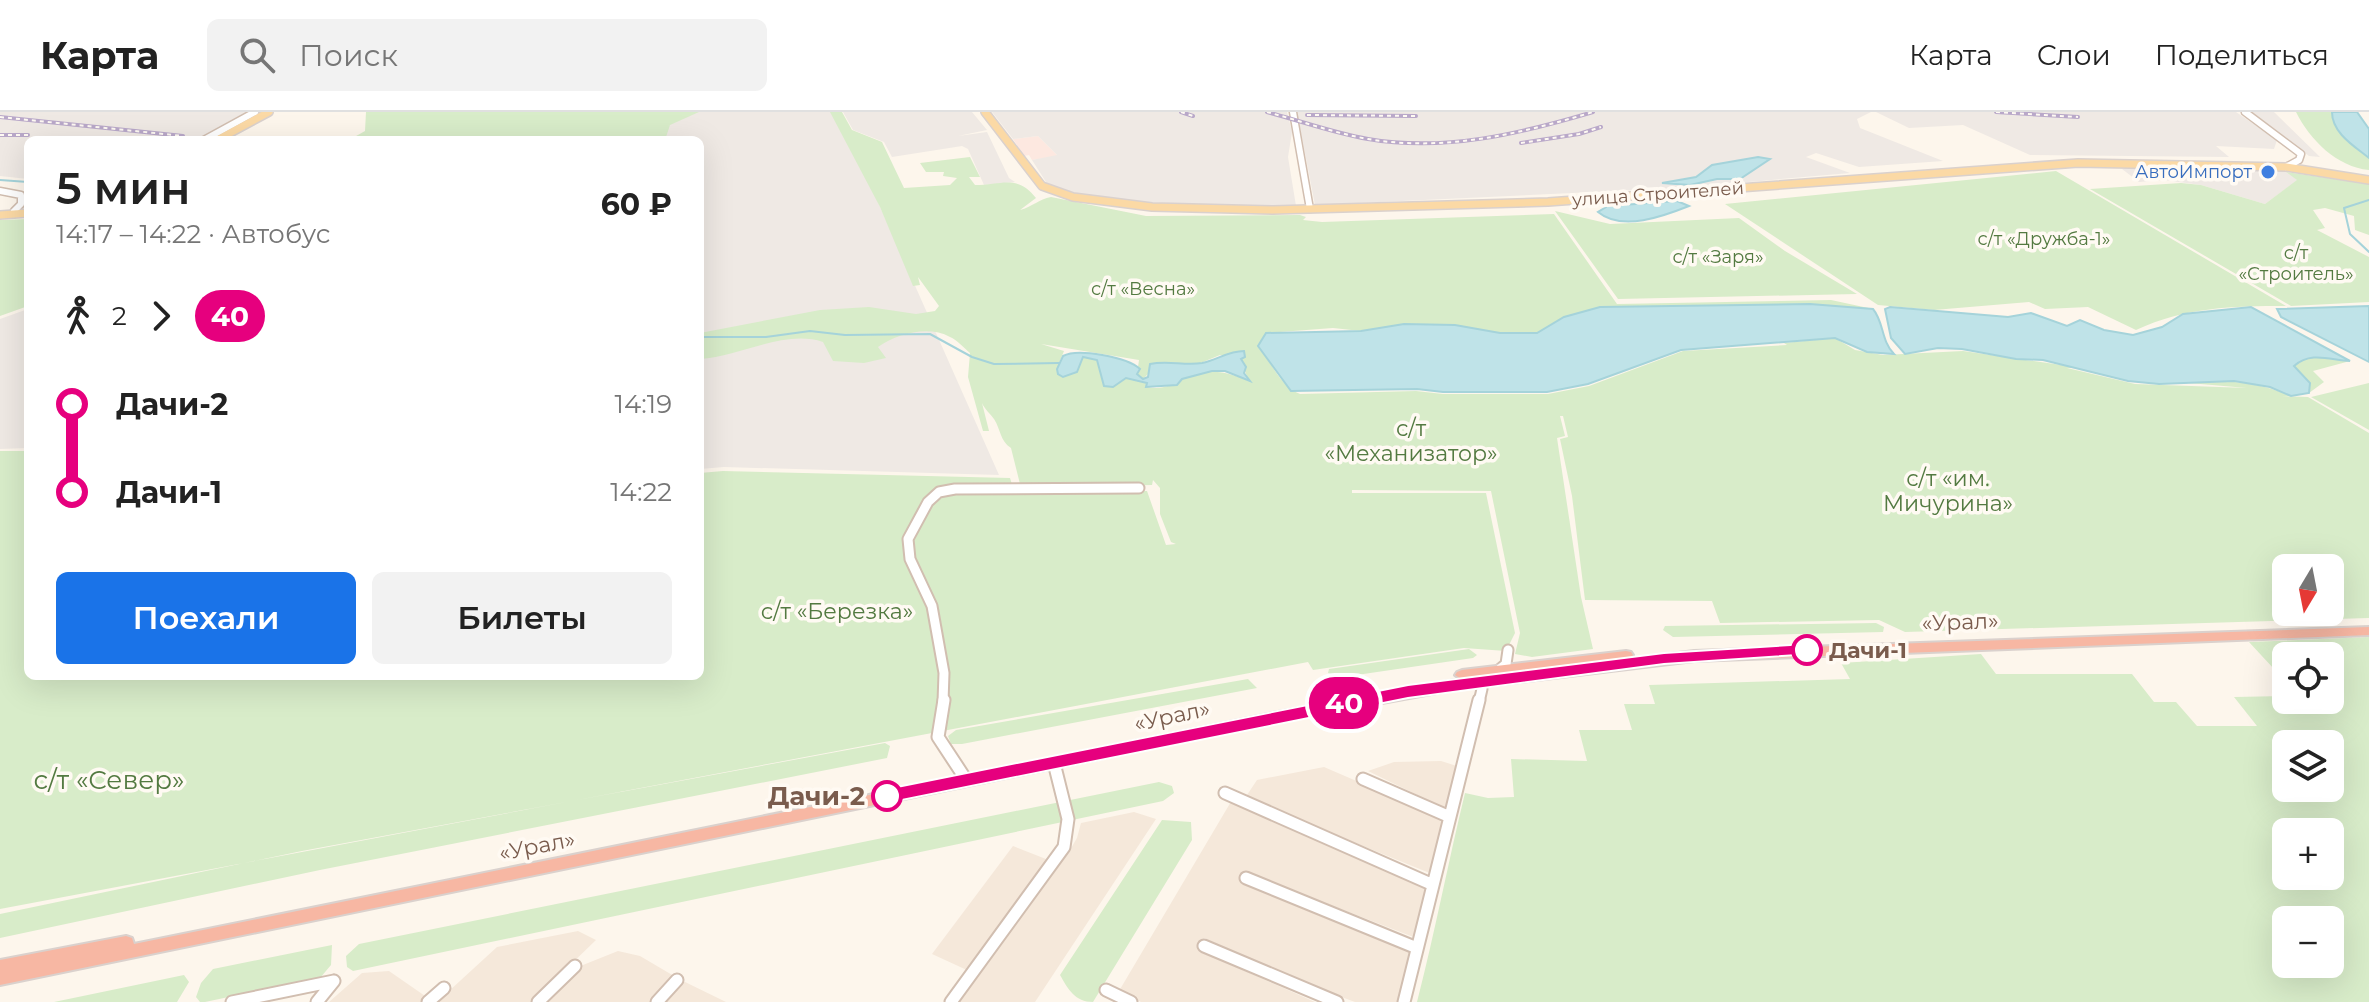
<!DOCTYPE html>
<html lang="ru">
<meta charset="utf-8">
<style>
body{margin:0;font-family:Montserrat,sans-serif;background:#f2f2f2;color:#222;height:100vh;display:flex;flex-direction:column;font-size:30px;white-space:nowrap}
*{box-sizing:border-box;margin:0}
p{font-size:26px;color:#767676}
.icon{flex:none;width:44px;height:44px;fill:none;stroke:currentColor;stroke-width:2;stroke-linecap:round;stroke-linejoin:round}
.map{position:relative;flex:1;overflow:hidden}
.drawer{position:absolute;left:24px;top:24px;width:680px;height:544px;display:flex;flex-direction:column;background:#fff;border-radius:12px;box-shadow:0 8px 32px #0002}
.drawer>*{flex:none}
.badge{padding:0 16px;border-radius:26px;font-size:28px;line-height:52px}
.needle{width:52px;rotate:190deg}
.fabs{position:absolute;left:2272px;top:442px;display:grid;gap:16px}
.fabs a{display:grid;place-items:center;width:72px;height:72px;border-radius:12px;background:#fff;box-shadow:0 8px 32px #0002;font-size:40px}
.map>.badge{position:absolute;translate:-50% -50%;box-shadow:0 0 0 4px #fff}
.legs{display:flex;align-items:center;gap:12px;height:88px;padding:0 32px;font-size:26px}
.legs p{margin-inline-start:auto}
.overview{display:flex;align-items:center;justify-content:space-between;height:136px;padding:0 32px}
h1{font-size:44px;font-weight:600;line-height:60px}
.action{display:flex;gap:16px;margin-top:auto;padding:16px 32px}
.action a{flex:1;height:92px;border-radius:12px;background:#1a73e8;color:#fff;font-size:32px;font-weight:600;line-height:92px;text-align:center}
.action a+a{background:#f2f2f2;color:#222}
ul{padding:0 32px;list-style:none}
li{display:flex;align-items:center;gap:28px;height:88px;font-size:30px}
li i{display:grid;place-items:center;width:12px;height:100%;margin:0 10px;background:currentColor}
li i::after{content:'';width:20px;height:20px;margin:-10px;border:6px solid;border-radius:50%;background:#fff}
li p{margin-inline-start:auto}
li:first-child i{background:linear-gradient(#0000 50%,currentColor 0)}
li:last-child i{background:linear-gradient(currentColor 50%,#0000 0)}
header{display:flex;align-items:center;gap:48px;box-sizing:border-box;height:112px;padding:0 40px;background:#fff;border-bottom:2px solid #e0e0e0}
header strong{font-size:38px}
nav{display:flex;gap:44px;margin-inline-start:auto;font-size:28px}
.search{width:560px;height:72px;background:#f2f2f2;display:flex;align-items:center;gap:20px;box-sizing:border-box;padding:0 28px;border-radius:12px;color:#767676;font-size:30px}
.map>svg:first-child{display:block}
.residential{fill:#f5e8da}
.commercial{fill:#fde8e0}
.industrial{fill:#efe9e4}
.green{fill:#d8ecc9;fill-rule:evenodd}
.water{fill:#bfe3e8;stroke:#a5d3da;stroke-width:2}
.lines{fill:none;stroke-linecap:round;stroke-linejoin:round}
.stream{stroke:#a5d3da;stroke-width:2}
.minor-far2-casing{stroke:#d1beb0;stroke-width:9}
.minor-far1-casing{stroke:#d1beb0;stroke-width:13}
.minor-casing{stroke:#d1beb0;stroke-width:15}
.major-casing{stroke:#dad1cd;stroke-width:10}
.highway-casing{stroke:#dad1cd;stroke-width:4}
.minor-far2{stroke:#fff;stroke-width:6}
.minor-far1{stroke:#fff;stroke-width:9}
.minor{stroke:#fff;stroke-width:11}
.major{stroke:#fbd9a5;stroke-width:7}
.highway{fill:#f7b7a3;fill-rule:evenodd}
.rail-casing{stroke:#b9a8c9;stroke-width:4}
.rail{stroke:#fffaf3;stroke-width:2;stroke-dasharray:4;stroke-linecap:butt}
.line-1{fill:#e6007e;stroke:#fff;stroke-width:2}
.shop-dot{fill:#3f7fe0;stroke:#fffaf3;stroke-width:3}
.stop-1-dot{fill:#fff;stroke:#e6007e;stroke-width:4}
.labels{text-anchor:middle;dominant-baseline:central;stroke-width:7;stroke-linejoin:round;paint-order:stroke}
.far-shop-label{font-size:18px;fill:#366cbe;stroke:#fffaf3;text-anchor:end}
.far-street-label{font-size:18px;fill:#7a5c4d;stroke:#fffaf3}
.far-park-label{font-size:18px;fill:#537a41;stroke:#fffaf3}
.park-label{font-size:22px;fill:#537a41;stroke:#fffaf3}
.street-label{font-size:22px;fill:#7a5c4d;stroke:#fffaf3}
.stop-label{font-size:22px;font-weight:bold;fill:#7a5c4d;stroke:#fffaf3;text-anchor:start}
.near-park-label{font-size:26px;fill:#537a41;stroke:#fffaf3}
.near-stop-label{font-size:26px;font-weight:bold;fill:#7a5c4d;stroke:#fffaf3;text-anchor:end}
</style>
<header>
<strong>Карта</strong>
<div class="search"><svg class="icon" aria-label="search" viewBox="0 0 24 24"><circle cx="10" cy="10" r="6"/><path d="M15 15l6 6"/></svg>Поиск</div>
<nav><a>Карта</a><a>Слои</a><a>Поделиться</a></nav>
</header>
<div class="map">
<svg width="2369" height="890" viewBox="0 0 2369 890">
<rect width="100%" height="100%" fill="#fdf6ec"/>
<path class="residential" d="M 1441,649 L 1460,655 L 1446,697 L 1368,659 L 1394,650 Z
M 1324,655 L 1447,708 L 1432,762 L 1245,686 L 1257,668 Z
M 1232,688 L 1429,774 L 1416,826 L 1245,760 L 1239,769 L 1413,841 L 1401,890 L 1355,890 L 1304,871 L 1204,826 L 1198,838 L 1315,890 L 1141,890 L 1119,879 Z
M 1134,700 L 1156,707 L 1035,890 L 956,890 L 1067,743 L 1077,726 L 1081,711 Z
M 1013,734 L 1051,749 L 969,859 L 932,842 Z
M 578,819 L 596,828 L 532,890 L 437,890 L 497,835 Z
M 618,839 L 640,844 L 674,864 L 650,890 L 546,890 L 583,853 Z
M 389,859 L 428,886 L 423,890 L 329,890 L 362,861 Z
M 683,869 L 726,890 L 664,890 Z"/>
<path class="commercial" d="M 1038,24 L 1058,44 L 1032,48 L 1029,43 L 1024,44 L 1013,27 Z"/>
<path class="industrial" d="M 0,0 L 251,0 L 197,28 L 28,28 L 28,67 L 0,64 Z
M 375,0 L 838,0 L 999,363 L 724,355 L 700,357 L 700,28 L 365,28 Z
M 843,0 L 972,0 L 987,18 L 958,24 L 987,20 L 1009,66 L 1015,70 L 984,73 L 968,37 L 962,34 L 892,45 L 884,30 L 853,18 Z
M 992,0 L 1287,0 L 1292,20 L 1288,45 L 1296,94 L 1247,95 L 1109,88 L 1055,76 L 1046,70 L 1032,48 L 1057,43 L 1038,24 L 1013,27 Z
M 1297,0 L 1871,0 L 1857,7 L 1860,16 L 1943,49 L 1859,55 L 1816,41 L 1806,45 L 1850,61 L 1680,76 L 1315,93 Z
M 1876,0 L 2236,0 L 2277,28 L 2274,37 L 2216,34 L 2229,45 L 2030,43 L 1963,13 L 1909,16 Z
M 2252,0 L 2274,0 L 2320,45 L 2309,44 Z
M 2166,54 L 2283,58 L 2298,68 L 2265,92 L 2201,73 L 2164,68 L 2139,70 L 2122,57 Z
M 28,197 L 28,336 L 0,337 L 0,207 Z"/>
<path class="green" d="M 366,0 L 699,0 L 670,13 L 666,25 L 640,28 L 349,28 L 365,19 Z
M 830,0 L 842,0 L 852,18 L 882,30 L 904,76 L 950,73 L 957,66 L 943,64 L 944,60 L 926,60 L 920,51 L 970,45 L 980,65 L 969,65 L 975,73 C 1002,73 1017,62 1036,86 L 1020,98 C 1032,95 1039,87 1051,85 L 1146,104 L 1300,103 L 1306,105 L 1303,108 L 1322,110 L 1554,102 L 1617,192 L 1831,188 L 1873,197 L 1810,192 L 1600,195 L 1564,205 L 1537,221 L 1500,221 L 1455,213 L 1404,212 L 1361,219 L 1333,216 L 1266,221 L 1259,234 C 1271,250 1280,274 1300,282 L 1416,279 L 1443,282 L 1548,282 L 1589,274 L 1683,239 L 1787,233 L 1784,231 L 1835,226 L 1855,238 L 1883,243 L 1963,239 L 2082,256 L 2067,256 L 2135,272 L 2247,276 L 2189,271 C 2225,267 2257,270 2291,284 L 2281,284 L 2308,285 L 2369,321 L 2369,506 L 1905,520 L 1879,508 L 1720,511 L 1712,489 L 1585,488 L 1572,384 L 1560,327 L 1568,325 L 1563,304 L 1560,304 L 1565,324 L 1557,326 L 1581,485 L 1593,537 L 1532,545 L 1515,542 L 1520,521 L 1491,379 L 1352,378 L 1352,381 L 1486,381 L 1515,521 L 1506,539 L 1464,536 L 1313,558 L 1308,550 L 0,797 L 0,339 L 28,339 L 28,564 L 700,564 L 700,361 L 723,359 L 1010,366 L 1014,379 L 1147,379 L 1166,433 L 1176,432 L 1171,430 L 1160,402 L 1160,376 L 1153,368 L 1152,373 L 1021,376 L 1011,336 C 1000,329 1001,318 994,307 C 990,301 985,298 982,291 L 989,319 L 983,319 L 968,265 L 970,241 C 964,236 957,228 950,225 C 928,213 897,222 878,235 L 886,246 L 864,251 L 833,249 L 823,230 C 784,217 740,245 700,247 L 700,221 L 820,198 L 869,195 L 916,202 L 935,199 L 939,194 L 918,165 L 920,173 L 913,174 L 880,95 ZM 1041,232 L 1139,248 L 1137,262 L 1143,267 L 1160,250 L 1198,252 L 1220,243 L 1240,247 L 1249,269 C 1228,260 1204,254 1182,267 C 1171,274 1161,278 1147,275 L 1148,271 L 1126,266 L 1113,275 L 1104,274 L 1097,248 L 1083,244 L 1077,260 L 1063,264 L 1059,251 L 1064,239 ZM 2286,456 L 2330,456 L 2330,500 L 2286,500 Z
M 2296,0 L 2332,0 C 2332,21 2354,33 2369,46 L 2369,58 C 2337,55 2310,28 2296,0 Z
M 2056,59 L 2286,194 C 2232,194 2186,195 2136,218 L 2088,195 L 2045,197 L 2029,190 L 1934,198 L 1878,193 L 1725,92 Z
M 2286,60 L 2369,72 L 2369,123 L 2355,118 L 2354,104 L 2325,96 L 2313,98 L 2325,116 L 2317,118 L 2369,145 L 2369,190 L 2291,194 L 2090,77 L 2181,71 L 2201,73 L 2265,92 L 2297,68 Z
M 1555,99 L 1610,112 L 1739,106 L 1785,139 L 1857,182 L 1618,187 Z
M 28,107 L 28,194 L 0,204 L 0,108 Z
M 2327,244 L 2350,249 L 2313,259 L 2324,270 L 2309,281 L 2309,271 L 2294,254 L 2303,246 Z
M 2369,271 L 2369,318 L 2311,285 Z
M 1876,511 L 1884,515 L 1883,520 L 1673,525 L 1663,518 L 1665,514 Z
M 2369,525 L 2369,890 L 1417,890 C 1435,820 1448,751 1465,681 L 1488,686 L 1514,685 L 1511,647 L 1587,649 L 1579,618 L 1632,618 L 1624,592 L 1655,592 L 1649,573 L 1850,567 L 1841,551 L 1981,542 L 1996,562 L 2132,562 L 2154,590 L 2176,590 L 2197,614 L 2257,614 L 2234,585 L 2286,584 L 2286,588 L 2330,588 L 2330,544 L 2286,544 L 2286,570 L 2249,530 ZM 2286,632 L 2330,632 L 2330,676 L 2286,676 ZM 2286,720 L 2330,720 L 2330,764 L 2286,764 ZM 2286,808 L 2330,808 L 2330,852 L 2286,852 Z
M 1469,537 L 1477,543 L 1473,546 L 1336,566 L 1328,561 L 1329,557 Z
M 1248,567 L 1257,576 L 962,632 L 951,632 L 948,624 L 956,618 Z
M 885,631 L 890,634 L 887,646 L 320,758 L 0,826 L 0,802 L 302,739 Z
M 1159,670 L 1172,674 L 1174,681 L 1163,689 L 353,859 L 347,855 L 346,844 L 359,832 Z
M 1162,708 L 1191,710 L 1192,728 L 1093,890 C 1075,890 1068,877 1060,863 Z
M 332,833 L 331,853 L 320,866 L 205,890 L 200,890 L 196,885 L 201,871 L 213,857 Z
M 184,863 L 189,870 L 177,890 L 54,890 Z"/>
<path class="water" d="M 2332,0 L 2357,0 L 2369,17 L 2369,46 C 2354,34 2332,21 2332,0 Z
M 1758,45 L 1770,47 L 1740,67 L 1717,67 L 1690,73 L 1662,71 L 1696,65 L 1712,53 Z
M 1677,89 L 1689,94 C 1664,104 1622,120 1598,100 L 1608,94 Z
M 1810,192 L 1873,197 C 1884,210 1881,229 1894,242 L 1867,240 L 1835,226 L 1681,238 L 1588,272 L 1547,280 L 1443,280 L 1417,277 L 1291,279 L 1258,234 L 1266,221 L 1361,219 L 1404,212 L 1455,213 L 1500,221 L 1537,221 L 1564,205 L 1600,195 Z
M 2369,194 L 2369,250 L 2281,205 L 2277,197 Z
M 1890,195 L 2008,205 L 2031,201 L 2067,214 L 2080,208 L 2104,218 L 2133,223 L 2162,215 L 2183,202 L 2251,195 L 2350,249 C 2330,248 2311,239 2294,254 L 2310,271 L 2309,281 L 2291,284 L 2270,275 L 2234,269 L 2159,272 L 2128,269 L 2043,248 L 2016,247 L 1962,237 L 1938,236 L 1905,242 L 1891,226 L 1885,197 Z
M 1244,239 L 1245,245 L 1241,247 L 1246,255 L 1244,261 L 1250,269 L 1225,259 L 1212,259 L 1182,267 L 1177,273 L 1146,275 L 1147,271 L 1126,266 L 1113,275 L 1104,274 L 1097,248 L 1083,245 L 1077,260 L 1063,265 L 1058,262 L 1057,257 L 1063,244 C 1078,236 1127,245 1140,257 L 1137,262 L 1143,267 L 1148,265 L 1150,252 C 1168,248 1185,254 1202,251 C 1217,248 1228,239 1244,239 Z"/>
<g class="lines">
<path class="stream" d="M 0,68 L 28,70
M 2369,88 L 2344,96 L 2350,122 L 2369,140
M 700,225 L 766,225 L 810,219 L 845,223 L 930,222 L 972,245 L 994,252 L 1059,251"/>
<g class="minor-far2-casing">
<path id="minor-far2" d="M 1293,0 L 1310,97
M 2245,0 L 2301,42 L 2299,48 L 2286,55
M 204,28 L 255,0
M 0,79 L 21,83 L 21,92 L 14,99"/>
</g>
<g class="minor-far1-casing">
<path id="minor-far1" d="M 1500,557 L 1506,552 L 1508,538
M 943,590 L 944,561 L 932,494 L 910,447 L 908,427 L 928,390 L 939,380 L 955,377 L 1139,376
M 1479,590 L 1482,577 L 1479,564"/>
</g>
<g class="minor-casing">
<path id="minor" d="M 944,588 L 938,625 L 963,663
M 1363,667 L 1450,705
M 1225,681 L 1431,772
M 1246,766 L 1417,836
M 1204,834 L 1337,890
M 1106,878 L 1131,890
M 232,890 L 334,869
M 317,890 L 334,869
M 428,890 L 444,876
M 538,890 L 575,854
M 657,890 L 677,868
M 951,890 L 1064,735 L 1068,707 L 1054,651
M 1404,890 L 1479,588"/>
</g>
<g class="major-casing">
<path id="major" d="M 985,0 L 1042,74 L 1073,85 L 1152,95 L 1273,98 L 1548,90 L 2078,51 L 2286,55 L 2369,68
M 217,28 L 269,0
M 0,103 L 28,101"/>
</g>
<g class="highway-casing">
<path id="highway" d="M 2369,515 L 2369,523 L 1694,549 L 1453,578 L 1278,610 L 0,873 L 0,848 L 126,824 L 132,826 L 134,832 L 1278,600 L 1461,567 L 1455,563 L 1457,560 L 1462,558 L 1626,539 L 1631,540 L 1633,543 L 1631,546 L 1592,552 L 1694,539 Z"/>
</g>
<use href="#minor-far2" class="minor-far2"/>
<use href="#minor-far1" class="minor-far1"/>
<use href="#minor" class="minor"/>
<use href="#major" class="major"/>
<use href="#highway" class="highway"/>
<g class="rail-casing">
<path id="rail" d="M 1181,0 L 1193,4
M 1267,0 C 1301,9 1334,21 1368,27 C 1445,40 1519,22 1593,0
M 1996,0 L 2078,5
M 1307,3 L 1416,4
M 0,5 L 183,24
M 0,23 L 28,23
M 1521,31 L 1579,22 L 1601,15"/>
</g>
<use href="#rail" class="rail"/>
</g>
<path class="line-1" d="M 1807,532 L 1816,538 L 1813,542 L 1664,552 L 1408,586 L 887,691 L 880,689 L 878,684 L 880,679 L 887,677 L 1408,573 L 1664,541 Z"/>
<circle class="shop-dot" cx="2268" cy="60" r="8"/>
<g class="stop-1-dot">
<circle cx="1807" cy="538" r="14"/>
<circle cx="887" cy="684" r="14"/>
</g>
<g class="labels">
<g class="far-shop-label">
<text x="2252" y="60">АвтоИмпорт</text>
</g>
<g class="far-street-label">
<text transform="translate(1658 82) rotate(-4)">улица Строителей</text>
</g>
<g class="far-park-label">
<text x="2044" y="127">с/т «Дружба-1»</text>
<text x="2296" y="141">с/т<tspan x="2296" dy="21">«Строитель»</tspan></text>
<text x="1718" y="145">с/т «Заря»</text>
<text x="1143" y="177">с/т «Весна»</text>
</g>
<g class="park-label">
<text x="1411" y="316">с/т<tspan x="1411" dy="25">«Механизатор»</tspan></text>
<text x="1948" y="366">с/т «им.<tspan x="1948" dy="25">Мичурина»</tspan></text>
<text x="837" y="499">с/т «Березка»</text>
</g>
<g class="street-label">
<text transform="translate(1960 510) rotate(-2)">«Урал»</text>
<text transform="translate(1172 604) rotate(-12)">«Урал»</text>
<text transform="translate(537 734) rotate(-11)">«Урал»</text>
</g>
<g class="stop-label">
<text x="1829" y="538">Дачи-1</text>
</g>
<g class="near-park-label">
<text x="109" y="668">с/т «Север»</text>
</g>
<g class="near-stop-label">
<text x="865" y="684">Дачи-2</text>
</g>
</g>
</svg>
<div class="fabs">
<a><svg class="needle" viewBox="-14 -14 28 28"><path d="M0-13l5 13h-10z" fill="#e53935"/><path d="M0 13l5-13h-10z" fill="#767676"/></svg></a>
<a><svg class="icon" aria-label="locate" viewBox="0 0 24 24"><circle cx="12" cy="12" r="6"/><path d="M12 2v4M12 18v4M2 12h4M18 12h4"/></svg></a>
<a><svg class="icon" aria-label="layers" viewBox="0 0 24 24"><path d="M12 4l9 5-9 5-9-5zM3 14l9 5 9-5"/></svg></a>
<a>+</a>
<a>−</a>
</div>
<b class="badge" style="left:1344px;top:591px;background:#e6007e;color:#fff">40</b>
<section class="drawer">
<div class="overview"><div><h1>5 мин</h1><p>14:17 – 14:22 · Автобус</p></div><b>60 ₽</b></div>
<div class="legs"><svg class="icon" aria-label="walk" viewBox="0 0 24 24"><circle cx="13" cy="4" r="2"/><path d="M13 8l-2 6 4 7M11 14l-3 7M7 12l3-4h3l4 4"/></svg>2<svg class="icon" aria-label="forward" viewBox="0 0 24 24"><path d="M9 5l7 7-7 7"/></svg><b class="badge" style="background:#e6007e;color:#fff">40</b></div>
<ul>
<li><i style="color:#e6007e"></i><b>Дачи-2</b><p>14:19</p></li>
<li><i style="color:#e6007e"></i><b>Дачи-1</b><p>14:22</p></li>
</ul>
<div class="action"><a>Поехали</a><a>Билеты</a></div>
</section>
</div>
